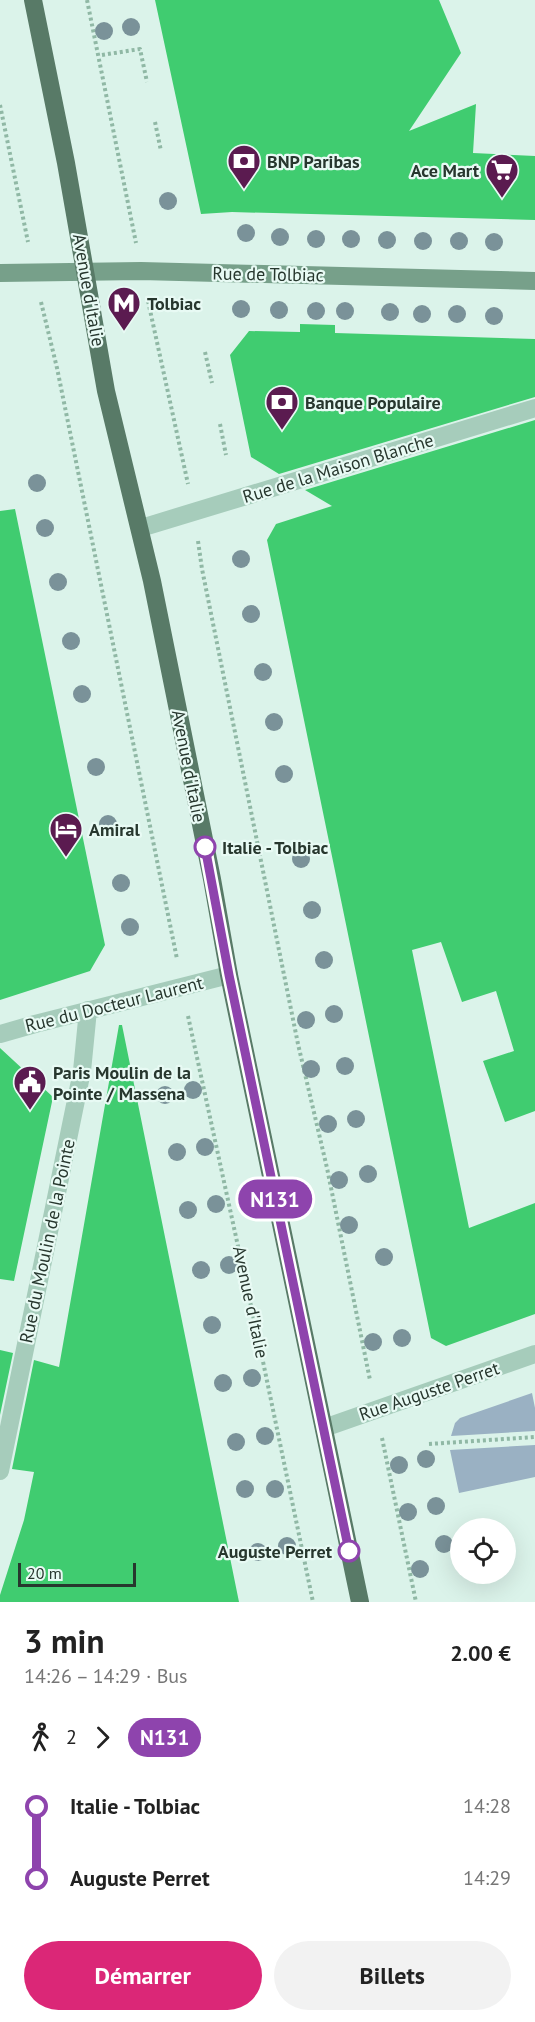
<!DOCTYPE html>
<html lang="fr">
<meta charset="utf-8">
<style>
body{margin:0;font-family:"PT Sans",sans-serif;background:#f2f2f2;color:#222;height:100vh;display:flex;flex-direction:column;font-size:22px;white-space:nowrap}
*{box-sizing:border-box;margin:0}
p{font-size:20px;color:#767676}
.icon{flex:none;width:33px;height:33px;fill:none;stroke:currentColor;stroke-width:2;stroke-linecap:round;stroke-linejoin:round}
.map{position:relative;height:1602px;overflow:hidden}
.panel{display:flex;flex-direction:column;background:#fff;flex:1}
.panel>*{flex:none}
.badge{padding:0 12px;border-radius:20px;font-size:21px;line-height:39px}
.controls{position:absolute;left:450px;top:1518px;display:grid;gap:12px}
.controls a{display:grid;place-items:center;width:66px;height:66px;border-radius:50%;background:#fff;box-shadow:0 6px 24px #0002;font-size:30px}
.scale{position:absolute;left:18px;bottom:15px;width:118px;box-sizing:border-box;padding-left:6px;border:3px solid #27372e;border-top:0;font-size:16px;line-height:21px;white-space:nowrap;color:#27372e;-webkit-text-stroke:4px #e8faf4;paint-order:stroke}
.map>.badge{position:absolute;translate:-50% -50%;box-shadow:0 0 0 3px #fff}
.legs{display:flex;align-items:center;gap:9px;height:66px;padding:0 24px;font-size:20px}
.legs p{margin-inline-start:auto}
.summary{display:flex;align-items:center;justify-content:space-between;height:102px;padding:0 24px}
h1{font-size:33px;font-weight:600;line-height:45px}
.action{display:flex;gap:12px;margin-top:auto;padding:12px 24px}
.action a{flex:1;height:69px;border-radius:36px;background:#db2777;color:#fff;font-size:24px;font-weight:600;line-height:69px;text-align:center}
.action a+a{background:#f2f2f2;color:#222}
ul{padding:0 24px;list-style:none}
li{display:flex;align-items:center;gap:21px;height:72px;font-size:22px}
li i{display:grid;place-items:center;width:9px;height:100%;margin:0 8px;background:currentColor}
li i::after{content:'';width:15px;height:15px;margin:-8px;border:4px solid;border-radius:50%;background:#fff}
li p{margin-inline-start:auto}
li:first-child i{background:linear-gradient(#0000 50%,currentColor 0)}
li:last-child i{background:linear-gradient(currentColor 50%,#0000 0)}
.map>svg:first-child{display:block}
.green{fill:#9ab1c3}
.building{fill:#40cc70}
.lines{fill:none;stroke-linecap:round;stroke-linejoin:round}
.path{stroke:#90b8a5;stroke-width:4;stroke-dasharray:3 3;stroke-linecap:butt}
.street{stroke:#a6ccbb;stroke-width:18}
.secondary{stroke:#77a08a;stroke-width:18}
.primary{stroke:#587a67;stroke-width:18}
.tree{fill:#7a9299}
.line-1-casing{stroke:#fff;stroke-width:14}
.line-1{stroke:#8e44ad;stroke-width:9}
.stop-1-dot{fill:#fff;stroke:#8e44ad;stroke-width:3}
.labels{text-anchor:middle;dominant-baseline:central;stroke-width:4.5;stroke-linejoin:round;paint-order:stroke}
.poi-label{font-size:18px;font-weight:bold;fill:#27372e;stroke:#e8faf4;text-anchor:start}
.street-label{font-size:18px;fill:#27372e;stroke:#e8faf4}
.stop-label{font-size:18px;font-weight:bold;fill:#27372e;stroke:#e8faf4;text-anchor:start}
</style>
<div class="map">
<svg width="535" height="1602" viewBox="0 0 535 1602">
<rect width="100%" height="100%" fill="#dbf3ea"/>
<path class="green" d="M 532,1393 L 535,1408 L 535,1431 L 451,1436 L 455,1423 L 460,1418 Z
M 535,1445 L 535,1477 L 459,1493 L 450,1450 Z"/>
<path class="building" d="M 155,0 L 439,0 L 461,53 L 409,131 L 476,104 L 473,153 L 535,156 L 535,220 L 232,212 L 201,214 Z
M 300,324 L 335,325 L 335,333 L 535,339 L 535,397 L 279,474 L 251,457 L 230,355 L 249,331 L 300,332 Z
M 535,420 L 535,1111 L 505,1122 L 483,1061 L 514,1051 L 496,991 L 462,1002 L 441,942 L 412,950 L 469,1228 L 535,1203 L 535,1314 L 446,1346 L 431,1338 L 267,540 L 276,524 L 332,506 L 305,490 Z
M 15,509 L 105,945 L 90,971 L 0,1000 L 0,511 Z
M 119,1025 L 122,1025 L 239,1602 L 0,1602 L 0,1595 L 24,1520 L 34,1472 L 12,1469 L 34,1360 L 59,1367 Z
M 0,1048 L 53,1097 L 14,1281 L 0,1279 Z
M 0,1350 L 13,1353 L 0,1415 Z"/>
<g class="lines">
<path class="path" d="M 87,0 L 136,243
M 102,55 L 140,49 L 147,82
M 0,105 L 28,242
M 155,122 L 161,151
M 148,301 L 188,484
M 41,302 L 57,368 L 177,959
M 205,352 L 212,383
M 220,424 L 226,455
M 198,541 L 202,569 L 298,1044 L 327,1168 L 370,1380
M 188,1016 L 261,1352 L 313,1602
M 382,1438 L 416,1602
M 429,1444 L 535,1437"/>
<path class="street" d="M 141,528 L 535,408
M 0,1034 L 35,1024 L 229,975
M 324,1428 L 535,1354
M 0,1471 L 82,1071 L 88,1010"/>
<path class="secondary" d="M 0,273 L 141,271 L 535,281"/>
<path class="primary" d="M 33,0 L 66,163 L 106,391 L 152,581 L 212,879 L 229,975 L 360,1602"/>
</g>
<g class="tree">
<circle cx="131" cy="27" r="9"/>
<circle cx="104" cy="31" r="9"/>
<circle cx="168" cy="201" r="9"/>
<circle cx="246" cy="233" r="9"/>
<circle cx="280" cy="237" r="9"/>
<circle cx="316" cy="239" r="9"/>
<circle cx="351" cy="239" r="9"/>
<circle cx="387" cy="240" r="9"/>
<circle cx="423" cy="241" r="9"/>
<circle cx="459" cy="241" r="9"/>
<circle cx="494" cy="242" r="9"/>
<circle cx="241" cy="309" r="9"/>
<circle cx="279" cy="310" r="9"/>
<circle cx="316" cy="311" r="9"/>
<circle cx="345" cy="311" r="9"/>
<circle cx="390" cy="312" r="9"/>
<circle cx="422" cy="314" r="9"/>
<circle cx="457" cy="314" r="9"/>
<circle cx="494" cy="316" r="9"/>
<circle cx="37" cy="483" r="9"/>
<circle cx="45" cy="528" r="9"/>
<circle cx="241" cy="559" r="9"/>
<circle cx="58" cy="582" r="9"/>
<circle cx="251" cy="614" r="9"/>
<circle cx="71" cy="641" r="9"/>
<circle cx="263" cy="672" r="9"/>
<circle cx="82" cy="694" r="9"/>
<circle cx="274" cy="722" r="9"/>
<circle cx="96" cy="767" r="9"/>
<circle cx="284" cy="774" r="9"/>
<circle cx="108" cy="824" r="9"/>
<circle cx="301" cy="859" r="9"/>
<circle cx="121" cy="883" r="9"/>
<circle cx="312" cy="910" r="9"/>
<circle cx="130" cy="927" r="9"/>
<circle cx="324" cy="960" r="9"/>
<circle cx="334" cy="1014" r="9"/>
<circle cx="306" cy="1020" r="9"/>
<circle cx="345" cy="1066" r="9"/>
<circle cx="311" cy="1069" r="9"/>
<circle cx="193" cy="1090" r="9"/>
<circle cx="165" cy="1095" r="9"/>
<circle cx="356" cy="1119" r="9"/>
<circle cx="328" cy="1124" r="9"/>
<circle cx="205" cy="1147" r="9"/>
<circle cx="177" cy="1152" r="9"/>
<circle cx="368" cy="1174" r="9"/>
<circle cx="339" cy="1180" r="9"/>
<circle cx="216" cy="1204" r="9"/>
<circle cx="188" cy="1210" r="9"/>
<circle cx="349" cy="1225" r="9"/>
<circle cx="384" cy="1257" r="9"/>
<circle cx="229" cy="1265" r="9"/>
<circle cx="201" cy="1270" r="9"/>
<circle cx="212" cy="1325" r="9"/>
<circle cx="402" cy="1338" r="9"/>
<circle cx="373" cy="1342" r="9"/>
<circle cx="252" cy="1378" r="9"/>
<circle cx="223" cy="1383" r="9"/>
<circle cx="265" cy="1436" r="9"/>
<circle cx="236" cy="1442" r="9"/>
<circle cx="426" cy="1459" r="9"/>
<circle cx="399" cy="1465" r="9"/>
<circle cx="245" cy="1489" r="9"/>
<circle cx="275" cy="1489" r="9"/>
<circle cx="436" cy="1506" r="9"/>
<circle cx="408" cy="1512" r="9"/>
<circle cx="444" cy="1544" r="9"/>
<circle cx="287" cy="1546" r="9"/>
<circle cx="258" cy="1552" r="9"/>
<circle cx="420" cy="1569" r="9"/>
</g>
<g class="lines">
<g class="line-1-casing">
<path id="line-1" d="M 205,847 L 229,975 L 349,1551"/>
</g>
<use href="#line-1" class="line-1"/>
</g>
<defs>
<g id="bank-pin" transform="scale(1.725)"><path d="M0 17L-7.5 6A9.5 9.5 0 1 1 7.5 6Z" fill="#5b1b50" stroke="#e8faf4"/><path d="M-6-4H6V4H-6ZM0-2.3a2.3 2.3 0 1 0 0 4.6a2.3 2.3 0 1 0 0-4.6Z" fill="#fff"/></g>
<g id="supermarket-pin" transform="scale(1.725)"><path d="M0 17L-7.5 6A9.5 9.5 0 1 1 7.5 6Z" fill="#5b1b50" stroke="#e8faf4"/><path d="M-6-5.5h2.5l.6 2H6L4.5 2H-2.5L-4.4-4H-6ZM-1.5 3.2a1.3 1.3 0 1 0 .1 0ZM3 3.2a1.3 1.3 0 1 0 .1 0Z" fill="#fff"/></g>
<g id="metro-pin" transform="scale(1.725)"><path d="M0 17L-7.5 6A9.5 9.5 0 1 1 7.5 6Z" fill="#5b1b50" stroke="#e8faf4"/><path d="M-5.5 5V-5H-3L0 0L3-5H5.5V5H3V-.5L0 4L-3-.5V5Z" fill="#fff"/></g>
<g id="hotel-pin" transform="scale(1.725)"><path d="M0 17L-7.5 6A9.5 9.5 0 1 1 7.5 6Z" fill="#5b1b50" stroke="#e8faf4"/><path d="M-6-4.5h1.5V1H6V5H4.5V3h-9V5H-6ZM-4 0a1.8 1.8 0 1 1 3.6 0ZM.5 0V-2.5h3Q6-2.5 6 0Z" fill="#fff"/></g>
<g id="civic-pin" transform="scale(1.725)"><path d="M0 17L-7.5 6A9.5 9.5 0 1 1 7.5 6Z" fill="#5b1b50" stroke="#e8faf4"/><path d="M-.6-6.5H3V-4.5H.6V-3L4-1V1h2V6H-6V1h2V-1L-.6-3ZM-1.2 2.5V6h2.4V2.5Z" fill="#fff"/></g>
</defs>
<g fill-rule="evenodd">
<use href="#bank-pin" x="244" y="161"/>
<use href="#supermarket-pin" x="502" y="170"/>
<use href="#metro-pin" x="124" y="303"/>
<use href="#bank-pin" x="282" y="402"/>
<use href="#hotel-pin" x="66" y="829"/>
<use href="#civic-pin" x="30" y="1082"/>
</g>
<g class="stop-1-dot">
<circle cx="205" cy="847" r="10"/>
<circle cx="349" cy="1551" r="10"/>
</g>
<g class="labels">
<g class="poi-label">
<text x="267" y="161">BNP Paribas</text>
<text x="479" y="170" text-anchor="end">Ace Mart</text>
<text x="147" y="303">Tolbiac</text>
<text x="305" y="402">Banque Populaire</text>
<text x="89" y="829">Amiral</text>
<text x="53" y="1072">Paris Moulin de la<tspan x="53" dy="21">Pointe / Massena</tspan></text>
</g>
<g class="street-label">
<text transform="translate(268 274) rotate(1)">Rue de Tolbiac</text>
<text transform="translate(89 290) rotate(80)">Avenue d'Italie</text>
<text transform="translate(338 468) rotate(-17)">Rue de la Maison Blanche</text>
<text transform="translate(189 766) rotate(79)">Avenue d'Italie</text>
<text transform="translate(114 1004) rotate(-14)">Rue du Docteur Laurent</text>
<text transform="translate(47 1241) rotate(-78)">Rue du Moulin de la Pointe</text>
<text transform="translate(251 1302) rotate(78)">Avenue d'Italie</text>
<text transform="translate(429 1391) rotate(-19)">Rue Auguste Perret</text>
</g>
<g class="stop-label">
<text x="222" y="847">Italie - Tolbiac</text>
<text x="332" y="1551" text-anchor="end">Auguste Perret</text>
</g>
</g>
</svg>
<div class="controls">
<a><svg class="icon" aria-label="locate" viewBox="0 0 24 24"><circle cx="12" cy="12" r="6"/><path d="M12 2v4M12 18v4M2 12h4M18 12h4"/></svg></a>
</div>
<div class="scale">20 m</div>
<b class="badge" style="left:275px;top:1199px;background:#8e44ad;color:#fff">N131</b>
</div>
<section class="panel">
<div class="summary"><div><h1>3 min</h1><p>14:26 – 14:29 · Bus</p></div><b>2.00 €</b></div>
<div class="legs"><svg class="icon" aria-label="walk" viewBox="0 0 24 24"><circle cx="13" cy="4" r="2"/><path d="M13 8l-2 6 4 7M11 14l-3 7M7 12l3-4h3l4 4"/></svg>2<svg class="icon" aria-label="forward" viewBox="0 0 24 24"><path d="M9 5l7 7-7 7"/></svg><b class="badge" style="background:#8e44ad;color:#fff">N131</b></div>
<ul>
<li><i style="color:#8e44ad"></i><b>Italie - Tolbiac</b><p>14:28</p></li>
<li><i style="color:#8e44ad"></i><b>Auguste Perret</b><p>14:29</p></li>
</ul>
<div class="action"><a>Démarrer</a><a>Billets</a></div>
</section>
